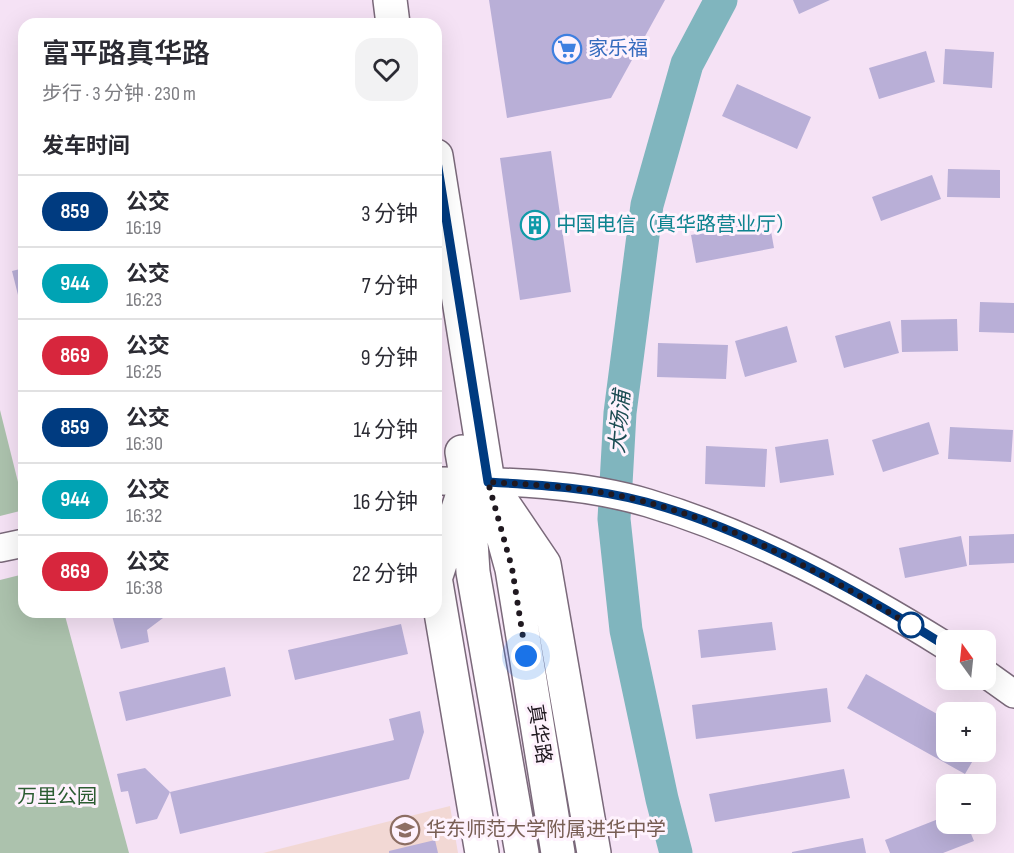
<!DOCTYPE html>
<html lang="zh">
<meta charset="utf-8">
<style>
body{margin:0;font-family:"Sofia Sans Condensed","Noto Sans SC",sans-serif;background:#f2f2f3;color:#2b2b33;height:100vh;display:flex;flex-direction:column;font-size:22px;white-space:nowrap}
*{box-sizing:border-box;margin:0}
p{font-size:20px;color:#7c7c81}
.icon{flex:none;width:33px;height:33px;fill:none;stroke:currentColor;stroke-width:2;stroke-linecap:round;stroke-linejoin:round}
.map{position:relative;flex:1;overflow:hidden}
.details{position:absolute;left:18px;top:18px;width:424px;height:600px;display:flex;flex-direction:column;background:#fff;border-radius:18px;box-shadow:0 6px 24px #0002}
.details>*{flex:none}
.badge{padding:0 12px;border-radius:20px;font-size:21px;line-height:39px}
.needle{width:39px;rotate:345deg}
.fabs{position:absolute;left:936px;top:630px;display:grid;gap:12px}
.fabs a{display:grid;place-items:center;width:60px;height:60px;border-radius:12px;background:#fff;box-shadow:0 6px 24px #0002;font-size:30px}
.you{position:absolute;width:30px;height:30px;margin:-15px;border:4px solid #fff;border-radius:50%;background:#1a73e8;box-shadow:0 0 0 9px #1a73e833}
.map>.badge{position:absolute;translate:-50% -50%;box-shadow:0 0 0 3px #fff}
h2{padding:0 24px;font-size:22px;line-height:54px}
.round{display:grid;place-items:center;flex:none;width:63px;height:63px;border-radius:18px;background:#f2f2f3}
.summary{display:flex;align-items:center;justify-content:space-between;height:102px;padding:0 24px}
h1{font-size:28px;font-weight:600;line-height:45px}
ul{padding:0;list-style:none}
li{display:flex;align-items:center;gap:18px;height:72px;padding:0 24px;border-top:2px solid #e1e1e2}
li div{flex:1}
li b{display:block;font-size:22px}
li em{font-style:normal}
li .badge{min-width:66px;font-weight:700;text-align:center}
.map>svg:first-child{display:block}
.education{fill:#f2d8d4}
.green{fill:#acc2ad}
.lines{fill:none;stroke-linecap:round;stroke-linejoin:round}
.river{stroke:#80b5be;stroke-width:33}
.building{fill:#b9afd7}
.minor-casing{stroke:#7a697a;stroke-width:30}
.major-casing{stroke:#7a697a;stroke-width:36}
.minor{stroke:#fff;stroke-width:27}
.major{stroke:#fff;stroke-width:33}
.line-casing{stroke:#fff;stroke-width:14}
.line{stroke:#003b80;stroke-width:9}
.walk{stroke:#201920;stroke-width:6;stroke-dasharray:0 10.8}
.stop-dot{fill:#fff;stroke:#003b80;stroke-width:3}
.labels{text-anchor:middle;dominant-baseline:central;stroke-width:6;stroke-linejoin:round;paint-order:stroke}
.shop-label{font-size:20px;fill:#366cbe;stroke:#fef2fd;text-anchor:start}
.culture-label{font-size:20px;fill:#0d838f;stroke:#fef2fd;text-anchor:start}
.street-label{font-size:20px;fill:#201920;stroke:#fef2fd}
.park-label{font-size:20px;fill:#2c5c32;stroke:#fef2fd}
.education-label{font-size:20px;fill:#785e54;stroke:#fef2fd;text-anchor:start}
.water-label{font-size:21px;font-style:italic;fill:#1b4b52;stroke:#fef2fd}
</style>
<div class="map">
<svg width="1014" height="853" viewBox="0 0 1014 853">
<rect width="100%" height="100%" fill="#f5e2f5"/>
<path class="education" d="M 450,806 L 458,853 L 263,853 Z"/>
<path class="green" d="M 0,410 L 24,506 L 24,510 L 0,516 Z
M 24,574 L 24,612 L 64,612 L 129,853 L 0,853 L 0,580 Z"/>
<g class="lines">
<path class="river" d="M 676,853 L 662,799 L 626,630 L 614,519 L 620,413 L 647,205 L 687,64 L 721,0"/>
</g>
<path class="building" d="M 489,0 L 665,0 L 611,98 L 507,118 Z
M 793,0 L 830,0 L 799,14 Z
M 945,49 L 994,52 L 992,88 L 943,84 Z
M 926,51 L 935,82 L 879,99 L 869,68 Z
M 737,84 L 811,117 L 797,149 L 722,116 Z
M 551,151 L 571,292 L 520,300 L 500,158 Z
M 948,169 L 1000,170 L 1000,198 L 947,197 Z
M 932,175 L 941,199 L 881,221 L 872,197 Z
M 769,220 L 774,248 L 696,263 L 691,235 Z
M 24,268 L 24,298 L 19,299 L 12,271 Z
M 980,302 L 1014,303 L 1014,333 L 979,332 Z
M 957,319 L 958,351 L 902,352 L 901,320 Z
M 890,321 L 899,353 L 844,368 L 835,336 Z
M 787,326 L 797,362 L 745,377 L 735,341 Z
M 658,343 L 728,345 L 726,379 L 657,377 Z
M 929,422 L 939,454 L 883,472 L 872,440 Z
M 950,427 L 1013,430 L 1011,462 L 948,459 Z
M 828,439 L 834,475 L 780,483 L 775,447 Z
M 706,446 L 767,449 L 765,487 L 705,484 Z
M 1014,534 L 1014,563 L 969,565 L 969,536 Z
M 961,536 L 967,566 L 905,578 L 899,548 Z
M 111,612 L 171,612 L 147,630 L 149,642 L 121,649 Z
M 772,622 L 776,650 L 701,658 L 698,630 Z
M 401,624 L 408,654 L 295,680 L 288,650 Z
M 225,667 L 231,696 L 126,721 L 119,692 Z
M 866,674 L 946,719 L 946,752 L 978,752 L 965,774 L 847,708 Z
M 827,688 L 831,722 L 696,739 L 692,705 Z
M 420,711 L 424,732 L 409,779 L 180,834 L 170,792 L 394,740 L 389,719 Z
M 145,768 L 170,792 L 157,819 L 136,824 L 128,791 L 121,792 L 117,774 Z
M 844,769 L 850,798 L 715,822 L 709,794 Z
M 946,816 L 946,824 L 967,824 L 974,841 L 943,853 L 890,853 L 885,840 Z
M 863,838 L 866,853 L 792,853 L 792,852 Z
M 435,840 L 438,853 L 389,853 L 389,851 Z"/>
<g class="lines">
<g class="minor-casing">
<path id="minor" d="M 436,481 C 507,481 581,483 648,503 C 754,535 853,588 946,646
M 0,548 L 24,543
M 986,674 L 1014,694"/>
</g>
<g class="major-casing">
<path id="major" d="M 390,0 L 393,24
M 436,156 L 488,482 L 512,569 L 558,853
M 462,452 L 467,481 L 473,572 L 522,853
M 504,505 L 544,564 L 594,853
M 436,576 L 462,497
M 436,583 L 482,853"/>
</g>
<use href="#minor" class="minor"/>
<use href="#major" class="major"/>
</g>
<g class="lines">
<g class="line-casing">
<path id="line" d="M 436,155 L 488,482 C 542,485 594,488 646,502 C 748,529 858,591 946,646"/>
</g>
<use href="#line" class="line"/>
<path class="walk" d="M 526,656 L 512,568 L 488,482 C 542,485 594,488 646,502 C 741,527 827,577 911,625"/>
</g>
<defs>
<g id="supermarket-ring" transform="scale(1.5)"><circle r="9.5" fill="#fef2fd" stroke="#3f7fe0" stroke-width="1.5"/><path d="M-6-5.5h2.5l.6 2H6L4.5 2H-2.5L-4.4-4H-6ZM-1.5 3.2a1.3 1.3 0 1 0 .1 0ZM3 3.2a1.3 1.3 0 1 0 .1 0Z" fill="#3f7fe0"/></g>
<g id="building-ring" transform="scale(1.5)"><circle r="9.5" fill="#fef2fd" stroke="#0f9aa8" stroke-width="1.5"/><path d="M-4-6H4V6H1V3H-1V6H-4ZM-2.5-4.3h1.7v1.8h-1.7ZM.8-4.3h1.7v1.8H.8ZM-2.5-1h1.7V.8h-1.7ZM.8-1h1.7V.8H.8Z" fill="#0f9aa8"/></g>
<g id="school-ring" transform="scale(1.5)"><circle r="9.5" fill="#fef2fd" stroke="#8d6e63" stroke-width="1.5"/><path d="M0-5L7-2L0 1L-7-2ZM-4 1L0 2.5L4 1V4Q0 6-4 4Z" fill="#8d6e63"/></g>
</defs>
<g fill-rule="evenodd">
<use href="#supermarket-ring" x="567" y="49"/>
<use href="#building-ring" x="535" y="225"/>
<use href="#school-ring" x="405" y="830"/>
</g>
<circle class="stop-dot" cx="911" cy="625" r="12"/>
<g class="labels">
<g class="shop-label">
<text x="588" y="49">家乐福</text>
</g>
<g class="culture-label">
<text x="556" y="225">中国电信（真华路营业厅）</text>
</g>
<g class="street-label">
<text transform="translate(539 734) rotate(81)">真华路</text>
</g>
<g class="park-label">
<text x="57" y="797">万里公园</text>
</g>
<g class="education-label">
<text x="426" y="830">华东师范大学附属进华中学</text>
</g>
<g class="water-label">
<text transform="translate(620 422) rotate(-85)">大场浦</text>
</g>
</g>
</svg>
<div class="fabs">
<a><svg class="needle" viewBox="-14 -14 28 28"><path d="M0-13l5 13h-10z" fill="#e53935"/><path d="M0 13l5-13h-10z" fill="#7c7c81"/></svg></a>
<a>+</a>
<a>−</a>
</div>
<div class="you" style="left:526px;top:656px"></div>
<section class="details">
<div class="summary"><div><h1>富平路真华路</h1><p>步行 · 3 分钟 · 230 m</p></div><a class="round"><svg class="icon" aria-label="heart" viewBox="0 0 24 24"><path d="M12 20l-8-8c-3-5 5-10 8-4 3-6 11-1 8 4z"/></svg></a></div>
<h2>发车时间</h2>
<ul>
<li><span class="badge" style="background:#003b80;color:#fff">859</span><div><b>公交</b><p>16:19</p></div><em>3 分钟</em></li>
<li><span class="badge" style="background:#00a3b4;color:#fff">944</span><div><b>公交</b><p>16:23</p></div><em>7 分钟</em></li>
<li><span class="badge" style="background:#d7263d;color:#fff">869</span><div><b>公交</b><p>16:25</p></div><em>9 分钟</em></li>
<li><span class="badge" style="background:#003b80;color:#fff">859</span><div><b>公交</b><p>16:30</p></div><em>14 分钟</em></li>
<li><span class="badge" style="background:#00a3b4;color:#fff">944</span><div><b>公交</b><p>16:32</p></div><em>16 分钟</em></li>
<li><span class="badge" style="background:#d7263d;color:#fff">869</span><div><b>公交</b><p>16:38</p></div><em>22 分钟</em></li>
</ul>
</section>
</div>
